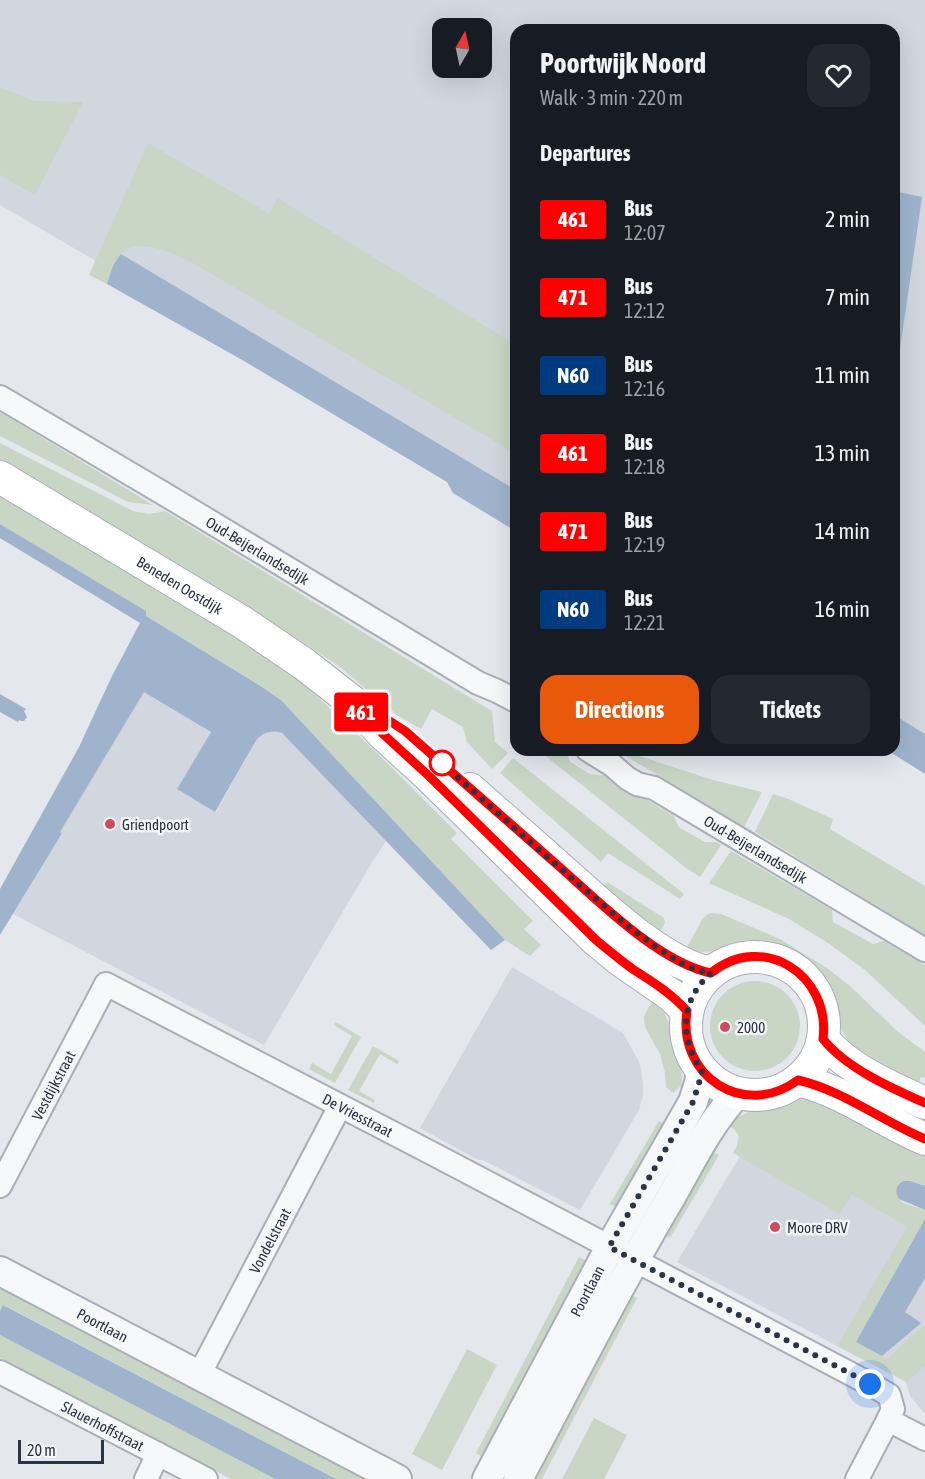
<!DOCTYPE html>
<meta charset="utf-8">
<style>
body{margin:0;font-family:"Asap Condensed",sans-serif;background:#242831;color:#f1f3f6;height:100vh;display:flex;flex-direction:column;font-size:22px;white-space:nowrap}
*{box-sizing:border-box;margin:0}
p{font-size:20px;color:#9ea1a6}
.icon{flex:none;width:33px;height:33px;fill:none;stroke:currentColor;stroke-width:2;stroke-linecap:round;stroke-linejoin:round}
.map{position:relative;flex:1;overflow:hidden}
.details{position:absolute;left:510px;top:24px;width:390px;height:732px;display:flex;flex-direction:column;background:#171b24;border-radius:18px;box-shadow:0 6px 24px #0002}
.details>*{flex:none}
.badge{padding:0 12px;border-radius:4px;font-size:21px;line-height:39px}
.needle{width:39px;rotate:9deg}
.controls{position:absolute;left:432px;top:18px;display:grid;gap:12px}
.controls a{display:grid;place-items:center;width:60px;height:60px;border-radius:12px;background:#171b24;box-shadow:0 6px 24px #0002;font-size:30px}
.scale{position:absolute;left:18px;bottom:15px;width:86px;box-sizing:border-box;padding-left:6px;border:3px solid #2b3445;border-top:0;font-size:16px;line-height:21px;white-space:nowrap;color:#2b3445;-webkit-text-stroke:4px #f4f6f9;paint-order:stroke}
.you{position:absolute;width:30px;height:30px;margin:-15px;border:4px solid #fff;border-radius:50%;background:#1a73e8;box-shadow:0 0 0 9px #1a73e833}
.map>.badge{position:absolute;translate:-50% -50%;box-shadow:0 0 0 3px #fff}
h2{padding:0 30px;font-size:22px;line-height:54px}
.round{display:grid;place-items:center;flex:none;width:63px;height:63px;border-radius:18px;background:#242831}
.overview{display:flex;align-items:center;justify-content:space-between;height:102px;padding:0 30px}
h1{font-size:28px;font-weight:700;line-height:45px}
.primary-button{display:flex;gap:12px;margin-top:auto;padding:12px 30px}
.primary-button a{flex:1;height:69px;border-radius:18px;background:#ea580c;color:#fff;font-size:24px;font-weight:700;line-height:69px;text-align:center}
.primary-button a+a{background:#242831;color:#f1f3f6}
ul{padding:0;list-style:none}
li{display:flex;align-items:center;gap:18px;height:78px;padding:0 30px}
li div{flex:1}
li b{display:block;font-size:22px}
li em{font-style:normal}
li .badge{min-width:66px;font-weight:700;text-align:center}
.map>svg:first-child{display:block}
.built{fill:#d2d6de;fill-rule:evenodd}
.green{fill:#c9d6c5}
.water{fill:#9fb4cc}
.lines{fill:none;stroke-linecap:round;stroke-linejoin:round}
.minor-casing{stroke:#a9aeb7;stroke-width:26}
.tertiary-casing{stroke:#a9aeb7;stroke-width:32}
.secondary-casing{stroke:#a9aeb7;stroke-width:34}
.minor{stroke:#f7f8fa;stroke-width:22}
.tertiary{stroke:#f7f8fa;stroke-width:28}
.secondary{stroke:#fff;stroke-width:32}
.line-casing{stroke:#fff;stroke-width:14}
.line{stroke:#f00;stroke-width:9}
.walk{stroke:#2b3445;stroke-width:6;stroke-dasharray:0 10.8}
.stop-dot{fill:#fff;stroke:#f00;stroke-width:3}
.poi-dot{fill:#d1495b;stroke:#f4f6f9;stroke-width:2}
.labels{text-anchor:middle;dominant-baseline:central;stroke-width:5;stroke-linejoin:round;paint-order:stroke}
.street-label{font-size:15px;fill:#2b3445;stroke:#f4f6f9}
.poi-label{font-size:15px;fill:#2b3445;stroke:#f4f6f9;text-anchor:start}
</style>
<div class="map">
<svg width="925" height="1479" viewBox="0 0 925 1479">
<rect width="100%" height="100%" fill="#e4e7ec"/>
<path class="built" d="M 0,0 L 925,0 L 925,745 L 894,727 L 894,30 L 516,30 L 516,506 L 0,205 ZM 442,28 L 482,28 L 482,68 L 442,68 Z
M 144,691 L 211,732 L 177,789 L 216,812 L 257,739 L 261,736 L 268,732 L 279,732 L 285,735 L 386,841 L 371,864 L 264,1045 L 13,914 L 58,840 L 62,834 L 59,832 Z
M 512,967 L 623,1033 L 638,1060 L 641,1068 L 643,1085 L 643,1095 L 639,1110 L 580,1210 L 483,1160 L 478,1160 L 420,1128 Z
M 740,1156 L 840,1215 L 852,1195 L 907,1227 L 925,1217 L 925,1414 L 910,1396 L 906,1382 L 677,1262 Z"/>
<path class="green" d="M 0,87 L 34,101 L 83,102 L 35,195 L 0,175 Z
M 148,143 L 270,214 L 277,198 L 516,345 L 516,454 L 193,263 C 176,254 137,236 121,254 C 113,262 110,273 107,284 L 89,275 Z
M 0,412 L 153,505 L 128,502 L 0,436 Z
M 0,443 L 133,511 L 149,514 L 165,511 L 492,711 L 495,742 L 508,753 L 492,769 L 467,742 L 463,727 L 432,709 L 421,729 L 397,715 L 339,666 L 238,601 L 0,461 Z
M 0,494 L 251,646 L 280,666 L 309,689 L 374,750 L 457,833 L 451,839 L 533,921 L 524,929 L 541,945 L 530,956 L 505,940 L 281,700 L 262,687 L 146,616 L 145,611 L 0,524 Z
M 538,750 L 563,750 L 567,752 L 570,762 L 590,774 L 607,776 L 674,816 L 677,824 L 680,828 L 705,842 L 717,842 L 721,845 L 700,877 L 686,868 Z
M 633,754 L 713,780 L 762,792 L 744,827 L 624,755 Z
M 513,758 L 684,894 L 680,899 L 608,853 L 601,862 L 500,773 Z
M 773,794 L 786,798 L 833,819 L 830,829 L 925,886 L 925,935 L 755,832 Z
M 731,851 L 832,910 L 833,922 L 873,944 L 884,941 L 925,965 L 925,1026 L 865,970 L 828,943 L 789,919 L 709,883 Z
M 607,882 L 664,918 L 665,923 L 657,937 L 637,922 L 604,886 Z
M 711,913 L 721,914 L 780,939 L 827,968 L 850,986 L 897,1031 L 925,1052 L 925,1077 L 920,1078 L 918,1088 L 860,1061 L 834,1017 L 827,993 L 822,984 L 815,974 L 804,964 L 792,956 L 779,951 L 753,947 L 726,951 L 692,952 L 686,949 L 703,918 L 708,914 Z
M710 1026a45 45 0 1 1 90 0a45 45 0 1 1-90 0Z
M 656,995 L 673,1032 L 676,1033 L 683,1058 L 681,1059 L 682,1085 L 673,1093 L 666,1087 L 665,1073 L 660,1054 L 645,1027 L 644,1020 L 644,1016 Z
M 336,1022 L 361,1037 L 335,1083 L 309,1069 L 312,1063 L 331,1074 L 352,1036 L 334,1025 Z
M 373,1046 L 399,1061 L 397,1064 L 380,1054 L 359,1091 L 375,1100 L 374,1103 L 348,1090 Z
M 783,1099 L 834,1100 L 925,1148 L 925,1186 C 916,1183 908,1178 899,1184 C 889,1202 912,1206 925,1210 L 925,1219 L 857,1342 L 887,1359 L 925,1325 L 925,1366 L 907,1382 L 837,1346 L 907,1227 L 852,1195 L 840,1215 L 733,1153 L 737,1146 L 739,1136 L 734,1129 L 725,1123 L 766,1104 Z
M 659,1121 L 670,1127 L 621,1210 L 610,1204 Z
M 708,1149 L 719,1155 L 670,1238 L 659,1232 Z
M 579,1257 L 591,1264 L 488,1460 L 476,1453 Z
M 0,1284 L 372,1479 L 336,1479 L 4,1305 L 0,1311 Z
M 625,1292 L 637,1298 L 542,1479 L 527,1479 Z
M 0,1335 L 275,1479 L 231,1479 L 0,1358 Z
M 467,1349 L 497,1365 L 442,1470 L 412,1454 Z
M 594,1418 L 627,1435 L 604,1479 L 562,1479 Z"/>
<path class="water" d="M 894,191 L 922,197 L 894,391 Z
M 121,254 L 516,490 L 516,526 L 514,525 L 512,529 L 453,493 L 447,482 L 244,361 L 107,284 C 110,273 113,263 121,254 Z
M 0,524 L 146,611 L 146,616 L 262,687 L 281,700 L 505,940 L 491,950 L 282,733 C 273,730 264,732 257,739 L 215,812 L 177,789 L 211,732 L 144,692 L 60,832 L 62,833 L 58,840 L 0,935 L 0,889 L 79,747 L 112,676 L 140,623 L 0,538 Z
M 0,694 L 26,709 L 24,711 L 27,717 L 24,721 L 21,721 L 19,720 L 18,722 L 0,712 Z
M 894,715 L 925,734 L 925,774 L 887,750 L 894,750 Z
M 904,1181 L 910,1181 L 925,1186 L 925,1210 L 899,1199 C 894,1192 896,1184 904,1181 Z
M 925,1219 L 925,1278 L 905,1312 L 921,1323 L 882,1356 L 856,1342 Z
M 3,1305 L 336,1479 L 275,1479 L 0,1335 L 0,1311 Z"/>
<g class="lines">
<g class="minor-casing">
<g id="minor">
<path id="s1" d="M 0,397 L 166,495 L 478,683 L 497,691 L 516,701"/>
<path id="s2" d="M 588,750 L 612,765 L 627,778 L 637,784 L 654,788 L 925,950"/>
<path id="s3" d="M 0,1186 L 106,984 L 439,1157 L 870,1384 L 889,1395 L 893,1409 L 888,1420 L 925,1439"/>
<path id="s4" d="M 0,1372 L 206,1479"/>
<path id="s5" d="M 199,1375 L 340,1106"/>
<path d="M 146,1479 L 158,1454"/>
<path d="M 857,1479 L 888,1420"/>
</g>
</g>
<g class="tertiary-casing">
<g id="tertiary">
<path id="s6" d="M 0,1271 L 397,1479"/>
<path id="s7" d="M 487,1479 L 610,1247 L 693,1102 L 699,1083 L 701,1071"/>
<path d="M 518,1479 C 569,1385 616,1289 671,1197 C 691,1162 710,1122 738,1093"/>
</g>
</g>
<g class="secondary-casing">
<g id="secondary">
<path id="s8" d="M 0,477 L 242,622 L 304,664 L 354,703 L 383,734 L 430,777 L 596,940 L 619,959 L 671,995 L 687,1011"/>
<path d="M 470,789 C 501,817 533,844 564,872 C 602,905 662,964 711,973"/>
<circle cx="755" cy="1026" r="69"/>
<path d="M 823,1039 C 846,1068 891,1088 925,1103"/>
<path d="M 798,1080 C 844,1091 882,1121 925,1139"/>
</g>
</g>
<use href="#minor" class="minor"/>
<use href="#tertiary" class="tertiary"/>
<use href="#secondary" class="secondary"/>
</g>
<g class="lines">
<g class="line-casing">
<path id="line" d="M 925,1103 C 891,1088 846,1068 823,1039 C 831,975 763,931 711,973 C 661,963 601,904 563,870 C 510,824 458,777 405,731 L 388,720 L 354,703 L 383,734 L 430,777 L 596,940 C 608,950 620,960 634,970 C 653,982 672,994 687,1011 C 677,1076 744,1120 798,1080 C 844,1091 882,1121 925,1139"/>
</g>
<use href="#line" class="line"/>
<path class="walk" d="M 442,763 L 539,850 L 629,927 L 659,949 L 681,963 L 698,971 L 711,973 C 680,1000 679,1038 702,1071 L 699,1083 L 693,1102 L 609,1247 L 870,1384"/>
</g>
<circle class="stop-dot" cx="442" cy="763" r="12"/>
<g class="poi-dot">
<circle cx="110" cy="824" r="6"/>
<circle cx="725" cy="1027" r="6"/>
<circle cx="775" cy="1227" r="6"/>
</g>
<g class="labels">
<g class="street-label">
<text stroke="none"><textPath href="#s1" startOffset="300">Oud-Beijerlandsedijk</textPath></text>
<text stroke="none"><textPath href="#s8" startOffset="210">Beneden Oostdijk</textPath></text>
<text stroke="none"><textPath href="#s2" startOffset="196">Oud-Beijerlandsedijk</textPath></text>
<text stroke="none"><textPath href="#s3" startOffset="114">Vestdijkstraat</textPath></text>
<text stroke="none"><textPath href="#s3" startOffset="512">De Vriesstraat</textPath></text>
<text stroke="none"><textPath href="#s5" startOffset="152">Vondelstraat</textPath></text>
<text stroke="none"><textPath href="#s7" startOffset="213">Poortlaan</textPath></text>
<text stroke="none"><textPath href="#s6" startOffset="116">Poortlaan</textPath></text>
<text stroke="none"><textPath href="#s4" startOffset="116">Slauerhoffstraat</textPath></text>
</g>
<g class="poi-label">
<text x="122" y="824">Griendpoort</text>
<text x="737" y="1027">2000</text>
<text x="787" y="1227">Moore DRV</text>
</g>
</g>
</svg>
<div class="controls">
<a><svg class="needle" viewBox="-14 -14 28 28"><path d="M0-13l5 13h-10z" fill="#e53935"/><path d="M0 13l5-13h-10z" fill="#9ea1a6"/></svg></a>
</div>
<div class="scale">20 m</div>
<div class="you" style="left:870px;top:1384px"></div>
<b class="badge" style="left:361px;top:712px;background:#f00;color:#fff">461</b>
<section class="details">
<div class="overview"><div><h1>Poortwijk Noord</h1><p>Walk · 3 min · 220 m</p></div><a class="round"><svg class="icon" aria-label="heart" viewBox="0 0 24 24"><path d="M12 20l-8-8c-3-5 5-10 8-4 3-6 11-1 8 4z"/></svg></a></div>
<h2>Departures</h2>
<ul>
<li><span class="badge" style="background:#f00;color:#fff">461</span><div><b>Bus</b><p>12:07</p></div><em>2 min</em></li>
<li><span class="badge" style="background:#f00;color:#fff">471</span><div><b>Bus</b><p>12:12</p></div><em>7 min</em></li>
<li><span class="badge" style="background:#003b80;color:#fff">N60</span><div><b>Bus</b><p>12:16</p></div><em>11 min</em></li>
<li><span class="badge" style="background:#f00;color:#fff">461</span><div><b>Bus</b><p>12:18</p></div><em>13 min</em></li>
<li><span class="badge" style="background:#f00;color:#fff">471</span><div><b>Bus</b><p>12:19</p></div><em>14 min</em></li>
<li><span class="badge" style="background:#003b80;color:#fff">N60</span><div><b>Bus</b><p>12:21</p></div><em>16 min</em></li>
</ul>
<div class="primary-button"><a>Directions</a><a>Tickets</a></div>
</section>
</div>
